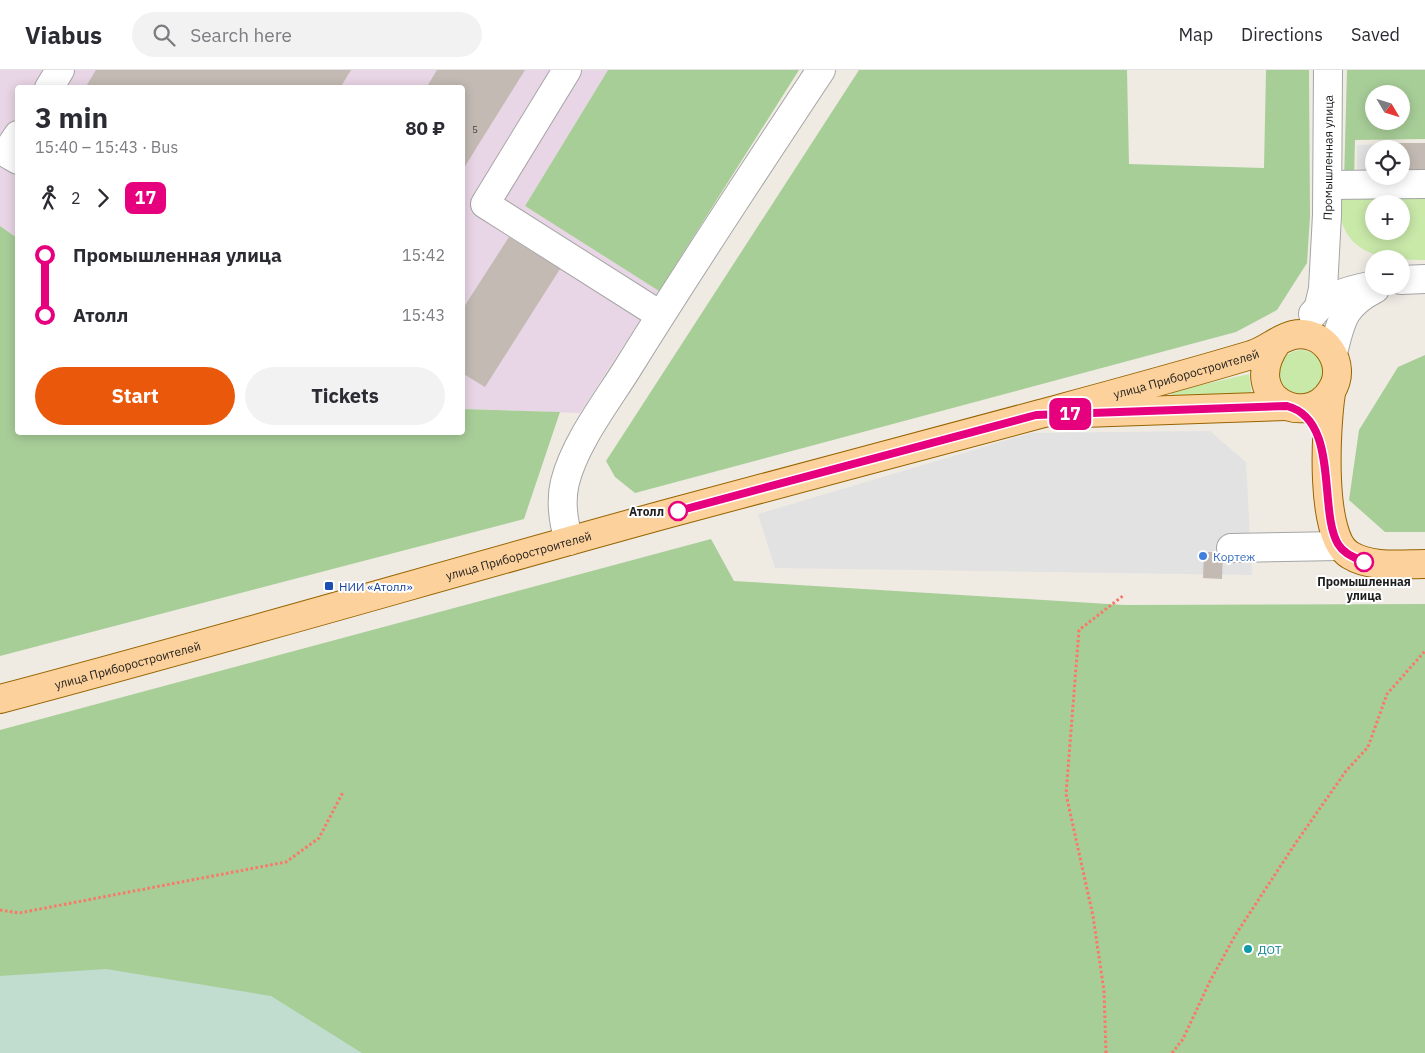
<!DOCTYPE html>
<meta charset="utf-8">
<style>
body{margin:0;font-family:"IBM Plex Sans",sans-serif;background:#f2f2f3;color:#2b2b33;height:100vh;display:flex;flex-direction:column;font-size:19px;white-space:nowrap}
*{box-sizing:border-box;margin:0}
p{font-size:16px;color:#7c7c81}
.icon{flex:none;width:28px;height:28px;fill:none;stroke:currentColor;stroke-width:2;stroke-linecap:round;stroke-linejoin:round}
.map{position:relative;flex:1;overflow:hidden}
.details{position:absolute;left:15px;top:15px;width:450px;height:350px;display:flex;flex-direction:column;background:#fff;border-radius:5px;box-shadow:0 2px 12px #0003}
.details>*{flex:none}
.badge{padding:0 10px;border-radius:8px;font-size:18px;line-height:32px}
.needle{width:32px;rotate:128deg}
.tools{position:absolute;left:1365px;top:15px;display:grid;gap:10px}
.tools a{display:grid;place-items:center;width:45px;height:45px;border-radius:50%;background:#fff;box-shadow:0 2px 12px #0003;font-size:25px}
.map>.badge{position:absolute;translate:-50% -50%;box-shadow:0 0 0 2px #fff}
.legs{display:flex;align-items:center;gap:8px;height:55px;padding:0 20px;font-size:16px}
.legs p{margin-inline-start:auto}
.headline{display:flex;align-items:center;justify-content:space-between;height:85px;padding:0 20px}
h1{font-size:28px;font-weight:700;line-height:38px}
.cta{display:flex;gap:10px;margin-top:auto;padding:10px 20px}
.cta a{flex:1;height:58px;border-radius:30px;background:#ea580c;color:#fff;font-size:20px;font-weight:700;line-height:58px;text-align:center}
.cta a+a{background:#f2f2f3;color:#2b2b33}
ul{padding:0 20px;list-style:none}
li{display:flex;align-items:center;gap:18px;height:60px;font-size:19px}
li i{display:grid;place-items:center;width:8px;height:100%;margin:0 6px;background:currentColor}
li i::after{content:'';width:12px;height:12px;margin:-6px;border:4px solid;border-radius:50%;background:#fff}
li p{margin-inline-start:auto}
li:first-child i{background:linear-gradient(#0000 50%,currentColor 0)}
li:last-child i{background:linear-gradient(currentColor 50%,#0000 0)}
header{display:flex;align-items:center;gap:30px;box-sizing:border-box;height:70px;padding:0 25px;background:#fff;border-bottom:1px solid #e1e1e2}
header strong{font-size:24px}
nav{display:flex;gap:28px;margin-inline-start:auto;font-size:18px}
.search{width:350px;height:45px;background:#f2f2f3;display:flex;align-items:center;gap:12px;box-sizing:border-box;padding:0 18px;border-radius:28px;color:#7c7c81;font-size:19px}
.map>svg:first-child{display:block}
.industrial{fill:#e8d5e5}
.grass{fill:#c9e9a9;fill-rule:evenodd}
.forest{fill:#a8ce98;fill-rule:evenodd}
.wetland{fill:#c0ddcf}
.parking{fill:#e2e2e2}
.building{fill:#c3bab3}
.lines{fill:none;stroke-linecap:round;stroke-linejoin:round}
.minor-casing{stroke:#a5a5a5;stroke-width:30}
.major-casing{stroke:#976400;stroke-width:30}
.path{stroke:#fa7769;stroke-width:3;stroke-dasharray:2.5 2.5;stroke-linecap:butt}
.minor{stroke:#fff;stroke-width:28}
.major{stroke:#fcd19b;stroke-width:28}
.line-1-casing{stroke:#fff;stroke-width:11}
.line-1{stroke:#e6007e;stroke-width:8}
.stop-1-dot{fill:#fff;stroke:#e6007e;stroke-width:2.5}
.shop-dot{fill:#3f7fe0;stroke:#fff;stroke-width:2}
.transit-dot{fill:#1a4fb4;stroke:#fff;stroke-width:2}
.culture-dot{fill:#0f9aa8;stroke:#fff;stroke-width:2}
.labels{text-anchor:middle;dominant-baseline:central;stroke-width:4;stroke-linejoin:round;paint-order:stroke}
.number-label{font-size:10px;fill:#474543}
.street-label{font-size:12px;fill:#1e1e1e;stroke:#fff}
.stop-label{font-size:12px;font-weight:bold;fill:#1e1e1e;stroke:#fff;text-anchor:end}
.shop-label{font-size:12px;fill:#366cbe;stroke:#fff;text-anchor:start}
.transit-label{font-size:12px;fill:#164399;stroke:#fff;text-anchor:start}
.culture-label{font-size:12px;fill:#0d838f;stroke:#fff;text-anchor:start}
</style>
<header>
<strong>Viabus</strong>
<div class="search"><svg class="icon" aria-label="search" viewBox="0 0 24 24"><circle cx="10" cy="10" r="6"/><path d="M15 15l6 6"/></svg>Search here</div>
<nav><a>Map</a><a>Directions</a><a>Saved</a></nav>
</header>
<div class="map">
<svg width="1425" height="983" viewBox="0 0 1425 983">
<rect width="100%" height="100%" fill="#efebe3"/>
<path class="industrial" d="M 0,0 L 608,0 L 525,136 L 659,221 L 580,343 L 463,339 L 462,18 L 18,18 L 17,168 L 0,156 Z"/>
<path class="grass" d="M 1425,116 L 1425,190 C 1395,190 1353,189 1342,152 C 1339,142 1342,127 1343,117 ZM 1374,134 L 1401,134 L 1401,161 L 1374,161 Z
M1279 302a22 22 0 1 1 44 0a22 22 0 1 1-44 0Z
M 1249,304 L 1252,327 L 1172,327 L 1171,322 Z"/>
<path class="forest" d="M 608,0 L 799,0 L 659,221 L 525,136 Z
M 859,0 L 1127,0 L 1129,94 L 1264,98 L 1266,0 L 1309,0 L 1310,146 L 1307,193 L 1277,240 L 1236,262 L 635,423 L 615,407 L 606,391 Z
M 1347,0 L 1425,0 L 1425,69 L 1355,70 L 1354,111 L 1344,111 ZM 1374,24 L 1401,24 L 1401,51 L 1374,51 Z
M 0,156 L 17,168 L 18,362 L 462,362 L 463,339 L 560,342 L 524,449 L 0,586 Z
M 1425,285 L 1425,462 L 1385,462 L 1349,430 L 1359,360 L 1398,297 Z
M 711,469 L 734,511 L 1124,535 L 1425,534 L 1425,983 L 0,983 L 0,660 Z"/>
<path class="wetland" d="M 106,899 L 271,926 L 362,983 L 0,983 L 0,906 Z"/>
<path class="parking" d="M 1382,74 L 1382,79 L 1374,79 L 1374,106 L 1357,111 L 1357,75 Z
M 1210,361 L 1246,392 L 1252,505 L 775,498 L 758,444 L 1031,363 Z"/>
<path class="building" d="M 96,0 L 351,0 L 340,18 L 85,18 Z
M 437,0 L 525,0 L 462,101 L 462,18 L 426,18 Z
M 1384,73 L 1425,73 L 1425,109 L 1401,106 L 1401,79 L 1384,79 Z
M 509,167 L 560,199 L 485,317 L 462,303 L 462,240 Z
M 1204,482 L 1223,482 L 1222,509 L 1203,508 Z"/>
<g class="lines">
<g class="minor-casing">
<g id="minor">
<path d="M 567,0 L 485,134 L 660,245"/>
<path d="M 49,18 L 60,0"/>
<path d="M 18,65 L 6,83 L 18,90"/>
<path d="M 1328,115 L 1425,114"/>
<path d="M 1401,210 L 1425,209"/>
<path id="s1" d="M 1319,236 L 1323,219 L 1327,145 L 1328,0"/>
<path d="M 1313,244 C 1328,224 1351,220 1374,215"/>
<path d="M 1333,283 C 1341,251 1343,235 1375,219"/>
<path d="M 569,471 C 563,451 560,432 565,412 C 575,372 608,330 629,296 C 691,196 756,98 821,0"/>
<path d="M 1231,478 L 1339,476"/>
</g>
</g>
<g class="major-casing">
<g id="major">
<path d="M 1331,323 C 1326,355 1319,468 1350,485 C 1371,498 1401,494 1425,494"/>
<path d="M 1083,343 L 1287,336"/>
<path id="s2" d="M 0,629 C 224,570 447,504 670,443 C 793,409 917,378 1040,344 C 1110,325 1181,306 1251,285 C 1266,281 1279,268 1293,265 C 1324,258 1349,295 1331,321 C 1306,360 1239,328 1276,274"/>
</g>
</g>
<path class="path" d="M 0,840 L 19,843 L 286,792 L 319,768 L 343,722
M 1106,983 L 1104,921 L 1093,846 L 1066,724 L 1079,560 L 1124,525
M 1172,983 L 1183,969 L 1210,911 L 1236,864 L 1295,774 L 1346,701 L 1368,677 L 1387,624 L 1425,581"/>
<use href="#minor" class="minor"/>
<use href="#major" class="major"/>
</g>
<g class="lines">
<g class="line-1-casing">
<path id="line-1" d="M 678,441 L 1036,345 L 1287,336 C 1340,350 1318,440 1338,474 C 1344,484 1354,487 1364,492"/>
</g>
<use href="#line-1" class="line-1"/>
</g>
<g class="stop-1-dot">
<circle cx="678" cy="441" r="9"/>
<circle cx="1364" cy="492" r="9"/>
</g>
<circle class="shop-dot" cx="1203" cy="486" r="5"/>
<rect class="transit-dot" x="324" y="511" width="10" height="10" rx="2.5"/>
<circle class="culture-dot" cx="1248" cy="879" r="5"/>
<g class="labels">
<g class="number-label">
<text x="475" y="59">5</text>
</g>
<g class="street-label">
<text stroke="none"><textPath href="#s1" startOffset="149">Промышленная улица</textPath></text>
<text stroke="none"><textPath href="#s2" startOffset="1230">улица Приборостроителей</textPath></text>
<text stroke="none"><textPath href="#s2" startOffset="538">улица Приборостроителей</textPath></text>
<text stroke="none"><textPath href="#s2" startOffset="132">улица Приборостроителей</textPath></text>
</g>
<g class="stop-label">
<text x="664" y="441">Атолл</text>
<text x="1364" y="511" text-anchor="middle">Промышленная<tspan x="1364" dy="14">улица</tspan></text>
</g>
<g class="shop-label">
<text x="1213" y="486">Кортеж</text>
</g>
<g class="transit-label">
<text x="339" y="516">НИИ «Атолл»</text>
</g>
<g class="culture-label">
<text x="1258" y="879">ДОТ</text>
</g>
</g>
</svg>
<div class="tools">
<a><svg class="needle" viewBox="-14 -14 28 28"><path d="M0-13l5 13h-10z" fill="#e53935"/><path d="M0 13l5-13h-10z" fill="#7c7c81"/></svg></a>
<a><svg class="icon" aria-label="locate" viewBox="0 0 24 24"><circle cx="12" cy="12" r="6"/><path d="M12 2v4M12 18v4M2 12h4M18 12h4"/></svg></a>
<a>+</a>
<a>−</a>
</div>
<b class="badge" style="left:1070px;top:344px;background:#e6007e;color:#fff">17</b>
<section class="details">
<div class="headline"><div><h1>3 min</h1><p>15:40 – 15:43 · Bus</p></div><b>80 ₽</b></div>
<div class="legs"><svg class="icon" aria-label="walk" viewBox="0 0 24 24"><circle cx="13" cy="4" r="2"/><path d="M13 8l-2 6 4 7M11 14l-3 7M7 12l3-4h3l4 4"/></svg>2<svg class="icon" aria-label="forward" viewBox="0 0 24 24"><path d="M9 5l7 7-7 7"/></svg><b class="badge" style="background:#e6007e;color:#fff">17</b></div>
<ul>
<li><i style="color:#e6007e"></i><b>Промышленная улица</b><p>15:42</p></li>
<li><i style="color:#e6007e"></i><b>Атолл</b><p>15:43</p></li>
</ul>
<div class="cta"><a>Start</a><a>Tickets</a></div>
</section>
</div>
